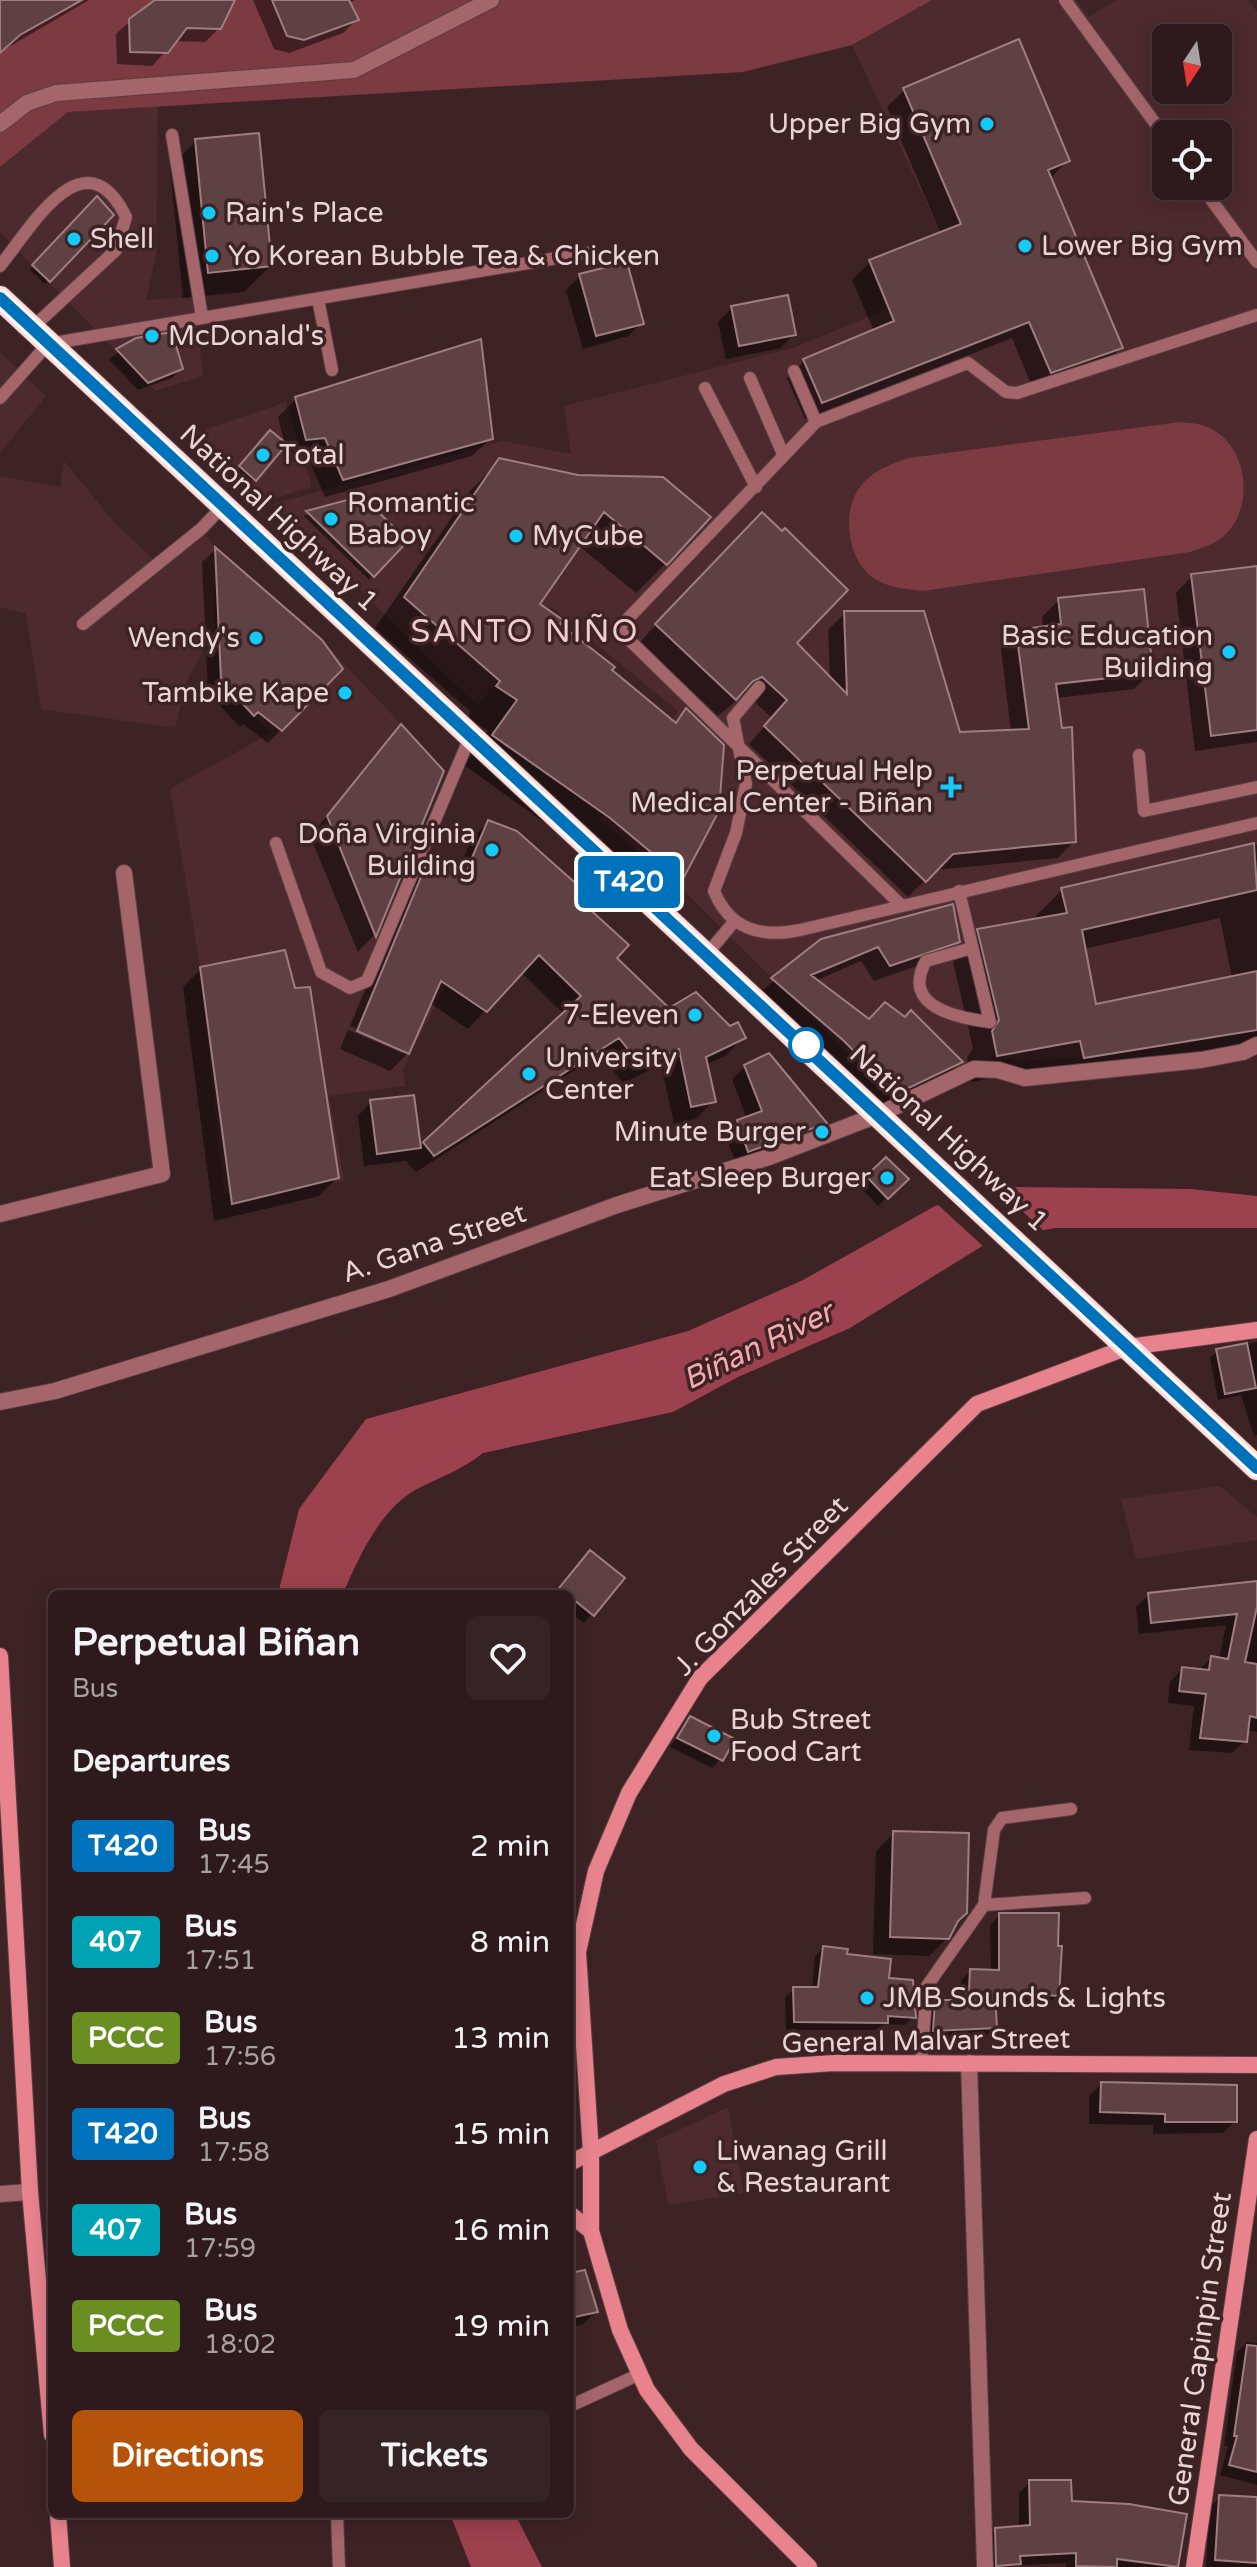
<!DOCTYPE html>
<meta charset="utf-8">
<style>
body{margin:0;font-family:"Varela Round",sans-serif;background:#362325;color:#f1f3f6;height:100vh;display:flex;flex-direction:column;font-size:30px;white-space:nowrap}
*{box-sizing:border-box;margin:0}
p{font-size:26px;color:#a7a1a3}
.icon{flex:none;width:44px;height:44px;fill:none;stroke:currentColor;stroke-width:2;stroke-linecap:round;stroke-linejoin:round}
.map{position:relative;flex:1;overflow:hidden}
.drawer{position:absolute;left:48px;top:1590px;width:526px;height:928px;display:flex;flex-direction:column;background:#2e1a1c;border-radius:12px;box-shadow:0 4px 20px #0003,0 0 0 2px #49383b}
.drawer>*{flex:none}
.badge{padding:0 16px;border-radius:6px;font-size:28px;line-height:52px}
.needle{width:52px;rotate:192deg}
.fabs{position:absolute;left:1152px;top:24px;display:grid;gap:16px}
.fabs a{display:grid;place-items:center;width:80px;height:80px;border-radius:12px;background:#2e1a1c;box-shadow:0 4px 20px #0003,0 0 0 2px #49383b;font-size:40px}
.map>.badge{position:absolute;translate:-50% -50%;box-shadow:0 0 0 4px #fff}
h2{padding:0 24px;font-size:30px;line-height:72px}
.round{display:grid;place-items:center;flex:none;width:84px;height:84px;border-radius:12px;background:#362325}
.overview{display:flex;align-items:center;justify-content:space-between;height:136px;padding:0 24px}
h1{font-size:38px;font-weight:700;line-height:60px}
.action{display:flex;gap:16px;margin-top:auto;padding:16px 24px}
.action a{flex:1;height:92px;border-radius:12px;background:#b45309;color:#fff;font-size:32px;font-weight:700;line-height:92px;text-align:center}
.action a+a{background:#362325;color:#f1f3f6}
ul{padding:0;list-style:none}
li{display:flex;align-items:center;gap:24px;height:96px;padding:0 24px}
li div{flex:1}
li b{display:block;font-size:30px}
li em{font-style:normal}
li .badge{min-width:88px;font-weight:700;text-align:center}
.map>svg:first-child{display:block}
.built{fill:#4d2a2d;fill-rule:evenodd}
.green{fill:#7c3a42}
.water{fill:#9c414e}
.pier{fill:#3e2325}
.shadow{fill:#0007;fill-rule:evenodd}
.building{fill:#5f4143;stroke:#9f7d80;stroke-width:2}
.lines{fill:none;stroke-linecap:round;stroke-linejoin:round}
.lane-casing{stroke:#593f41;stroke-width:14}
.street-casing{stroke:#593f41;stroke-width:18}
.secondary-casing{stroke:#593f41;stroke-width:18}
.highway-casing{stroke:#593f41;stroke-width:26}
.lane{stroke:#a4656b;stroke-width:12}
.street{stroke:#a4656b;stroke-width:16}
.secondary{stroke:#e8838e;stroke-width:16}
.highway{stroke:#fedddf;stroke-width:24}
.line-casing{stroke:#fff;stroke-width:18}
.line{stroke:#0072bc;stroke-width:12}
.poi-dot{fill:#14cafb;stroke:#3e2325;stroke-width:3}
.stop-dot{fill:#fff;stroke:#0072bc;stroke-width:4}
.labels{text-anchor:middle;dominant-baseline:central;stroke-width:7;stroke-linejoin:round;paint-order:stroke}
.poi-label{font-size:28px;fill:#e8d5d6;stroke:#3e2325;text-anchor:start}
.street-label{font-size:28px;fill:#e8d5d6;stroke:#3e2325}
.water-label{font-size:30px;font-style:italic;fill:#f6a9b0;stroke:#3e2325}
.quarter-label{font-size:32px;letter-spacing:2px;fill:#f1ccce;stroke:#3e2325}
</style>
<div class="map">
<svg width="1257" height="2567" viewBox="0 0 1257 2567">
<rect width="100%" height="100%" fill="#3e2325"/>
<path class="built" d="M 932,0 L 1076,0 L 1089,17 L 1116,0 L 1248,0 L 1257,12 L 1257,1030 L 1084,1058 L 1019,1061 L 997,1056 L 899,1104 L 673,880 L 600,820 L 678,711 L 551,607 L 478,706 L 273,504 L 503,441 L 571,454 L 564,406 L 793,348 L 962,278 L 852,45 ZM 1166,38 L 1218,38 L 1218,90 L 1166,90 ZM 1166,134 L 1218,134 L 1218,186 L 1166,186 Z
M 158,106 L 156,256 L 146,300 L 194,297 L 203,376 L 155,391 L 0,232 L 0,167 L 68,112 Z
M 0,352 L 46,396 L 0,453 Z
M 286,402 L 312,487 L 266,501 L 195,433 Z
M 64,461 L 114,522 L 156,562 L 195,524 L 215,547 L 215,628 L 187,681 L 175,728 L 41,709 L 26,614 L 0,607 L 0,476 L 60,487 Z
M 322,641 L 401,724 L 327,817 L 379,943 L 418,852 L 496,885 L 403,1069 L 405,1086 L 329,1096 L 344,1181 L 224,1194 L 200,967 L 170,789 L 271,733 L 254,716 Z
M 1220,1486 L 1257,1517 L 1257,1540 L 1136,1559 L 1121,1499 Z
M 728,2107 L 744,2193 L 668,2205 L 656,2141 Z"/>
<path class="green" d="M 82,0 L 932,0 L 852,45 L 743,72 L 68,112 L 0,167 L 0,53 L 20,35 Z
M 1180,422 C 1188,423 1198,423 1205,426 C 1250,442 1257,513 1219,540 C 1211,545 1200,548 1190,552 L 923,591 C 906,589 890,588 875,579 C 849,563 841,515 858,490 C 869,472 890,464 909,458 Z"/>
<path class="water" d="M 1010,1187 L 1191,1189 L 1257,1196 L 1257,1228 L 1055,1228 L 992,1240 L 850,1328 L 738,1377 L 673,1412 L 483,1453 C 462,1470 440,1477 417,1489 C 381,1508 358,1558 343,1594 L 278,1594 L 299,1509 L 366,1419 L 688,1331 L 803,1280 L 935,1206 Z
M 450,2514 L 515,2514 L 542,2567 L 471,2567 Z"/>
<path class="pier" d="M 994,1185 L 1046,1233 L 1012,1238 L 985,1248 L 935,1202 Z"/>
<path class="shadow" d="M 0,0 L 89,0 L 0,52 Z
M 154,0 L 233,0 L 219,28 L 205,42 L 175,41 L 152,66 L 117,64 L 116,34 Z
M 253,0 L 355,0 L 348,3 L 356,20 L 343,33 L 289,53 L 274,49 Z
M 904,90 L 1068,160 L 1051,178 L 1121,348 L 1103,365 L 1033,389 L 1012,338 L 805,419 L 787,378 L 805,360 L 874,331 L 852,280 L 870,262 L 941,234 L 887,107 Z
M 196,141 L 270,266 L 244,292 L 183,298 L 170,167 Z
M 97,199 L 111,215 L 45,284 L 30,270 Z
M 580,276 L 642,323 L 628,336 L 583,349 L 566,290 Z
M 732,308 L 794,334 L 781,348 L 726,359 L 718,322 Z
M 137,340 L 181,369 L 172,378 L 138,390 L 109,359 Z
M 296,399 L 491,438 L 472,456 L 325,497 L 307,455 L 288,457 L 278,417 Z
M 270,433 L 284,445 L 250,483 L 236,471 Z
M 500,461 L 578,477 L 666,563 L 636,593 L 578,545 L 537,604 L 673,724 L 686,711 L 717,810 L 682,878 L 652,908 L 580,848 L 464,765 L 488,731 L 468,717 L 471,712 L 375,628 L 470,491 Z
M 361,499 L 405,542 L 369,580 L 304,516 Z
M 745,531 L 794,643 L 830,680 L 828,630 L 845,613 L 959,734 L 1011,732 L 1001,649 L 1017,632 L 1043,629 L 1042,617 L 1059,600 L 1151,672 L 1134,689 L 1056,698 L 1074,841 L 1058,858 L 935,870 L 908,897 L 749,744 L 772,718 L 745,693 L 718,716 L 640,642 Z
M 215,550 L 320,641 L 340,669 L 268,743 L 243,724 L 240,727 L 208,693 L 202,562 Z
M 1257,568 L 1257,742 L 1195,751 L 1176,593 L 1192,576 Z
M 401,727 L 441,771 L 374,935 L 358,952 L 310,836 Z
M 488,822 L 582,904 L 614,958 L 669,1011 L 730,1029 L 743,1038 L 725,1056 L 705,1065 L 713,1101 L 696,1119 L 674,1124 L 661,1065 L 623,1083 L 600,1054 L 416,1172 L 406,1161 L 364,1166 L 358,1116 L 371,1102 L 413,1097 L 419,1149 L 564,1014 L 521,972 L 468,1029 L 430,1003 L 408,1053 L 390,1071 L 340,1049 L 348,1030 L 402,1053 L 402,1049 L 350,1026 L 413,875 L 430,858 L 458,870 L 471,840 Z
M 1257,845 L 1257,1047 L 1235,1055 L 1058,1083 L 1054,1067 L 971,1082 L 967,1058 L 973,1048 L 952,957 L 978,931 L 1037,920 L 1036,916 L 1062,890 ZM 1220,918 L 1232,978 L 1095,1006 L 1084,949 Z
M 822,941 L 958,941 L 942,957 L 874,981 L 861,961 L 815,981 L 868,1022 L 960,1062 L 945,1078 L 879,1109 L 757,995 Z
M 201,969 L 337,1178 L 319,1196 L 214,1221 L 183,987 Z
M 745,1067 L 824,1123 L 812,1135 L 736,1163 L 725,1135 L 747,1119 L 732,1079 Z
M 886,1160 L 906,1179 L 878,1206 L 859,1186 Z
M 1257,1342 L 1257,1435 L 1254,1436 L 1241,1395 L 1218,1400 L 1210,1358 L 1217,1351 Z
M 582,1561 L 622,1579 L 584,1623 L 570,1612 L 570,1594 L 555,1594 Z
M 1257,1583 L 1257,1732 L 1246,1730 L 1245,1741 L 1232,1753 L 1189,1750 L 1194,1706 L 1168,1703 L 1170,1682 L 1182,1669 L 1198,1671 L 1211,1658 L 1219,1659 L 1226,1625 L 1139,1634 L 1136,1607 L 1149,1595 Z
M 690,1718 L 721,1759 L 712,1768 L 670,1747 Z
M 894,1833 L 955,1922 L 947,1938 L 929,1956 L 873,1954 L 876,1851 Z
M 1000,1915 L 1057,1995 L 1048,2005 L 994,2002 L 995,2027 L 985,2037 L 924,2039 L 926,2012 L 936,2002 L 946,2002 L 961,1992 L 961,1981 L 970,1971 L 991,1972 L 990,1925 Z
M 823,1948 L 887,1980 L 913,2017 L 905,2025 L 884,2024 L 877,2030 L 786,2030 L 785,1998 L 794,1989 L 812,1989 L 815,1956 Z
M 1101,2084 L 1235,2121 L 1223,2133 L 1153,2134 L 1153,2125 L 1089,2124 L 1089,2096 Z
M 570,2275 L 596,2311 L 582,2325 L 570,2327 Z
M 1248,2342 L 1257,2343 L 1257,2485 L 1220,2475 L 1228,2446 L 1224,2446 L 1237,2352 Z
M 1030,2482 L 1070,2502 L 1184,2516 L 1176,2567 L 1066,2567 L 1066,2563 L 985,2567 L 984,2541 L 996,2530 L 1019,2528 L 1019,2493 Z
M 1220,2497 L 1257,2499 L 1257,2567 L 1206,2567 L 1209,2508 Z"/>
<path class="building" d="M 0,0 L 82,0 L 20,35 L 0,53 Z
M 155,0 L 235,0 L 221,29 L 187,28 L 168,53 L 130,52 L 129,19 Z
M 272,0 L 349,0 L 359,20 L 304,40 L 287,36 Z
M 1019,39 L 1070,161 L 1048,170 L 1123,348 L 1051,373 L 1029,322 L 822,403 L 803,359 L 894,321 L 869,260 L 961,224 L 903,88 Z
M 259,133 L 272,266 L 208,273 L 195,139 Z
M 97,196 L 114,215 L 50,282 L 32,265 Z
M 627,262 L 644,324 L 596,336 L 579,274 Z
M 788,295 L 796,335 L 739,346 L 731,306 Z
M 172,332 L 183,369 L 148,383 L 116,349 L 136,338 Z
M 481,339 L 493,439 L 343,480 L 325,438 L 306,440 L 295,397 Z
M 270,430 L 287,444 L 256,481 L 239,466 Z
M 499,458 L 578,475 L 663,477 L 711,517 L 667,565 L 604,512 L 540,604 L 563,620 L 560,624 L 615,667 L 612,670 L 676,723 L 686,708 L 724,745 L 719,811 L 683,879 L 610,818 L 492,735 L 517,700 L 496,686 L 500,681 L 404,597 Z
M 362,496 L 408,541 L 374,577 L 306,511 Z
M 762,512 L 782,531 L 785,528 L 848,590 L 797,643 L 847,694 L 844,611 L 924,611 L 960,732 L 1029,729 L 1016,630 L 1061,624 L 1058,598 L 1144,589 L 1153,673 L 1056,684 L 1062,728 L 1072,727 L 1076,842 L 953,854 L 926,882 L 764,726 L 787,700 L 762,677 L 753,681 L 736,700 L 655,624 Z
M 215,547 L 322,640 L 343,669 L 282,731 L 258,712 L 254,716 L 221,680 Z
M 1257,566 L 1257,730 L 1211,736 L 1191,574 Z
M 401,724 L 444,771 L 376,937 L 327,816 Z
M 488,820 L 517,831 L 591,897 L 584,904 L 629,945 L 617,958 L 669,1008 L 696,992 L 730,1026 L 738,1022 L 746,1038 L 706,1057 L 716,1102 L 691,1107 L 679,1049 L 642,1067 L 619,1038 L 434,1156 L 423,1142 L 581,996 L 539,955 L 487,1012 L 441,981 L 409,1054 L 357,1031 L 430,855 L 466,872 Z
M 1254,843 L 1257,890 L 1082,930 L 1096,1004 L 1257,971 L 1257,1030 L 1084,1058 L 1080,1041 L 997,1056 L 992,1031 L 999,1020 L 977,929 L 1067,913 L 1061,888 Z
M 953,904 L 960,942 L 890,966 L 878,947 L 811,975 L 869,1019 L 885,1002 L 905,1017 L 911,1010 L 963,1062 L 896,1094 L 844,1041 L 771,978 L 821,939 Z
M 285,950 L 295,988 L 310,987 L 339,1178 L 232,1204 L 200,967 Z
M 769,1053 L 827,1123 L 748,1152 L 737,1120 L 762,1111 L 744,1065 Z
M 414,1095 L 421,1148 L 377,1154 L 370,1100 Z
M 886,1157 L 909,1179 L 888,1199 L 866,1176 Z
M 1247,1343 L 1256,1388 L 1225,1394 L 1216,1349 Z
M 590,1550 L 625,1578 L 594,1616 L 559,1588 Z
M 1257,1581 L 1257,1607 L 1245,1662 L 1257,1664 L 1257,1718 L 1250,1716 L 1247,1742 L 1200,1738 L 1206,1694 L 1179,1691 L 1182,1667 L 1209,1670 L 1211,1656 L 1228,1659 L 1237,1614 L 1151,1623 L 1148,1593 Z
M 690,1716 L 735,1739 L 723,1761 L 677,1738 Z
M 893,1831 L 969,1833 L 967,1913 L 958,1921 L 949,1939 L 890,1937 Z
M 999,1913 L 1059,1913 L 1058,1946 L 1062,1946 L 1059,1996 L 995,1992 L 997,2028 L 933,2031 L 935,2000 L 955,2000 L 955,1991 L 969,1990 L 970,1969 L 999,1970 Z
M 823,1946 L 848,1949 L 847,1954 L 891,1959 L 889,1978 L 913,1980 L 916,2018 L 888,2016 L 888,2023 L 794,2022 L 793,1987 L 818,1987 Z
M 1101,2082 L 1237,2085 L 1237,2122 L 1165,2122 L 1165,2114 L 1100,2112 Z
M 585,2270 L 598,2312 L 570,2318 L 570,2273 Z
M 1247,2345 L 1257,2346 L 1257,2472 L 1229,2465 L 1237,2436 L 1234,2436 Z
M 1029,2480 L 1071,2480 L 1072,2501 L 1129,2504 L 1187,2514 L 1178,2567 L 1117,2559 L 1117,2567 L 1076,2566 L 1076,2553 L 1020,2556 L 1021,2564 L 996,2566 L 995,2528 L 1030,2525 Z
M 1219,2495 L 1257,2497 L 1257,2563 L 1215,2560 Z"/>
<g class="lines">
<g class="lane-casing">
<path id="lane" d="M 1065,0 L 1166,138
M 172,135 L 202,317
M 1201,186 L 1257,262
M 0,266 C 32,226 85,133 126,217 L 116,250 L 32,328
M 318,299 L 332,370
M 794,371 L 816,422
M 750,378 L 783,454
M 705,388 L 756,487
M 0,398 L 48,344 L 587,253
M 83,624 L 201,529 L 222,507
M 759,687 L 733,718 L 746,784 L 736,833 L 714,891 C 730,930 761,938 800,930 L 1257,823
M 1139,755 L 1144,811 L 1257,787
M 276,843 L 321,972 L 350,988 L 367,981 L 470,737
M 959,891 L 990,1022 C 958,1018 900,1007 926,961 L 972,948
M 902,906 L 618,629 L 816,422 L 968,363 L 1006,392 L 1017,393 L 1257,315
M 707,954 L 733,923
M 984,1905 L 1085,1898
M 921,2063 L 927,1986 L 984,1905 L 994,1830 L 1002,1818 L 1071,1809
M 570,2406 L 640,2374
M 337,2514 L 339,2567"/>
</g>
<g class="street-casing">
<path id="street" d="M 0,124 L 27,103 L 56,93 L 354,70 L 491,0
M 0,1214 L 162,1174 L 124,873
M 0,1402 L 55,1391 L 389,1289 L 617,1205 L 769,1157 L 880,1114 L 974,1069 L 998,1070 L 1025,1078 L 1201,1060 L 1243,1052 L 1257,1045
M 969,2063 L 985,2567
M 0,2194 L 30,2192"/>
</g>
<g class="secondary-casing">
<path id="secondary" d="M 0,1656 L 30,2192 L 52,2435
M 570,2163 L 724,2084 L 776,2067 L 834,2063 L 1257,2065
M 570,2214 L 591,2231
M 58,2514 L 62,2567
M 809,2567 L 691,2449 L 647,2390 L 620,2330 L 591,2231 L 591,2153 L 578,1952 L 596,1871 L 629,1793 L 700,1678 L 977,1404 L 1128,1347 L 1257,1330
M 1194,2567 L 1257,2139"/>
</g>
<g class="highway-casing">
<path id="highway" d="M 0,298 L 1257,1468"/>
</g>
<use href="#lane" class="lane"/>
<use href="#street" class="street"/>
<use href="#secondary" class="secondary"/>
<use href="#highway" class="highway"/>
</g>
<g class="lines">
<g class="line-casing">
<path id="line" d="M 0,298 L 1257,1468"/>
</g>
<use href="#line" class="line"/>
</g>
<g class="poi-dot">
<circle cx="987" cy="124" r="8"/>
<circle cx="209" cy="213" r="8"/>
<circle cx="74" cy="239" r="8"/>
<circle cx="1025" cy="246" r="8"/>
<circle cx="212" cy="256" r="8"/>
<circle cx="152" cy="336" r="8"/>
<circle cx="263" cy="455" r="8"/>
<circle cx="331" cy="519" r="8"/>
<circle cx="516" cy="536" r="8"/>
<circle cx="256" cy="638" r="8"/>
<circle cx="1229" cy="652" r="8"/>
<circle cx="345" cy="693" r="8"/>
<path d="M947 775h8v8h8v8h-8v8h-8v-8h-8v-8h8z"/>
<circle cx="492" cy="850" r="8"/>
<circle cx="695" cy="1015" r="8"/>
<circle cx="529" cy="1074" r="8"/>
<circle cx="822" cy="1132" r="8"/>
<circle cx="887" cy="1178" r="8"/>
<circle cx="714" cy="1736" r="8"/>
<circle cx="867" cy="1998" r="8"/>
<circle cx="700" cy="2167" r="8"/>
</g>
<circle class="stop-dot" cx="806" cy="1045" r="16"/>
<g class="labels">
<g class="poi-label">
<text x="971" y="124" text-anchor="end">Upper Big Gym</text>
<text x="225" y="213">Rain's Place</text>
<text x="90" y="239">Shell</text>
<text x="1041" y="246">Lower Big Gym</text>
<text x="228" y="256">Yo Korean Bubble Tea &amp; Chicken</text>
<text x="168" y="336">McDonald's</text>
<text x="279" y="455">Total</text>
<text x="347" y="503">Romantic<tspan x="347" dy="32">Baboy</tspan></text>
<text x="532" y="536">MyCube</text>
<text x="1213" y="636" text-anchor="end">Basic Education<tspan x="1213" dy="32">Building</tspan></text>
<text x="240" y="638" text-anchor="end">Wendy's</text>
<text x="329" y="693" text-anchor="end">Tambike Kape</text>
<text x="933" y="771" text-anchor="end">Perpetual Help<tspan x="933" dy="32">Medical Center - Biñan</tspan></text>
<text x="476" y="834" text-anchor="end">Doña Virginia<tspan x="476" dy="32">Building</tspan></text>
<text x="679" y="1015" text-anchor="end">7-Eleven</text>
<text x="545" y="1058">University<tspan x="545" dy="32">Center</tspan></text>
<text x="806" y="1132" text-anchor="end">Minute Burger</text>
<text x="871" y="1178" text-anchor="end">Eat Sleep Burger</text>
<text x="730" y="1720">Bub Street<tspan x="730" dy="32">Food Cart</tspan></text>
<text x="883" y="1998">JMB Sounds &amp; Lights</text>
<text x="716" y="2151">Liwanag Grill<tspan x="716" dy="32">&amp; Restaurant</tspan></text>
</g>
<g class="street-label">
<text transform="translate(279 518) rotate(43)">National Highway 1</text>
<text transform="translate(949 1138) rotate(43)">National Highway 1</text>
<text transform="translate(434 1243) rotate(-19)">A. Gana Street</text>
<text transform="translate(761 1586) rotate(-46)">J. Gonzales Street</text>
<text transform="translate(926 2041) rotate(-1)">General Malvar Street</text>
<text transform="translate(1200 2349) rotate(-82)">General Capinpin Street</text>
</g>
<g class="water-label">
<text transform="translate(758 1346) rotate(-26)">Biñan River</text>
</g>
<g class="quarter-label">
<text x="525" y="632">SANTO NIÑO</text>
</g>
</g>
</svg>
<div class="fabs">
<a><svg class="needle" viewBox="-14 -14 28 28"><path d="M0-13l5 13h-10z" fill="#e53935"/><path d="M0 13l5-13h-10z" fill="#a7a1a3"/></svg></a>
<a><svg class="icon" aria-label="locate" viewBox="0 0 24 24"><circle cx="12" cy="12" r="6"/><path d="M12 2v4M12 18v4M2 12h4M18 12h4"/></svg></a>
</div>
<b class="badge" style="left:629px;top:882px;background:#0072bc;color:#fff">T420</b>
<section class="drawer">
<div class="overview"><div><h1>Perpetual Biñan</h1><p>Bus</p></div><a class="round"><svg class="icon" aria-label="heart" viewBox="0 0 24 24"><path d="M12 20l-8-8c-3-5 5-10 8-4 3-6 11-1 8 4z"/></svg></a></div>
<h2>Departures</h2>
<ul>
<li><span class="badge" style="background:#0072bc;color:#fff">T420</span><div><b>Bus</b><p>17:45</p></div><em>2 min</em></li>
<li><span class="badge" style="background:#00a3b4;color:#fff">407</span><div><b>Bus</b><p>17:51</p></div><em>8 min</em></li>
<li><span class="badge" style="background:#6b8e23;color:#fff">PCCC</span><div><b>Bus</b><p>17:56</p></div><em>13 min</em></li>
<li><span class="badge" style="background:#0072bc;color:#fff">T420</span><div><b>Bus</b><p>17:58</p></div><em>15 min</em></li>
<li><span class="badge" style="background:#00a3b4;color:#fff">407</span><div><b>Bus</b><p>17:59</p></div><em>16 min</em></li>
<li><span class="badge" style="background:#6b8e23;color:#fff">PCCC</span><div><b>Bus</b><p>18:02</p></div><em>19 min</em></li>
</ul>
<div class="action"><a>Directions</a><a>Tickets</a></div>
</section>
</div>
